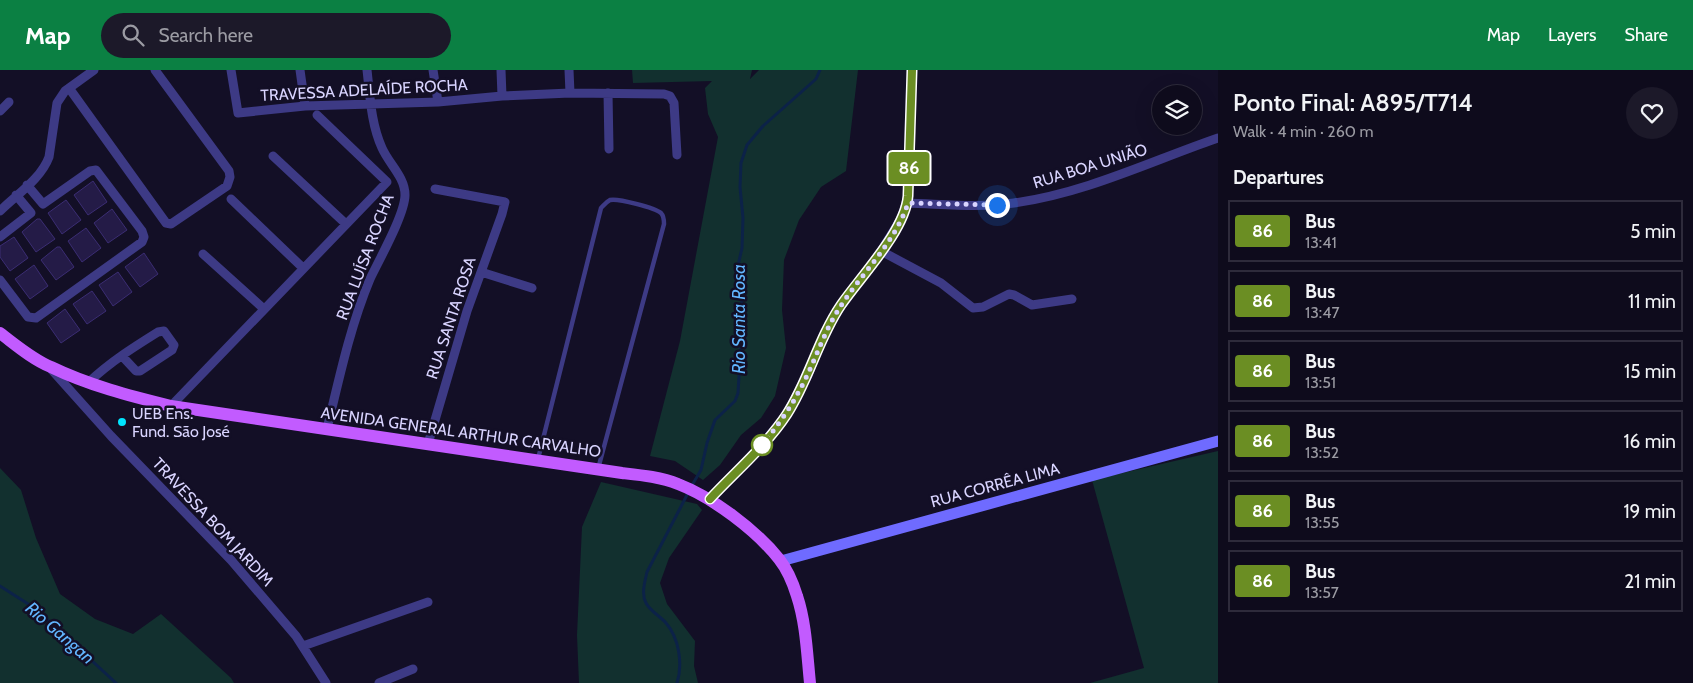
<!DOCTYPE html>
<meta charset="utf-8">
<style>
body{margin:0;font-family:Cabin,sans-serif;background:#1c1929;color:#f1f3f6;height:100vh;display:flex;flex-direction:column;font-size:19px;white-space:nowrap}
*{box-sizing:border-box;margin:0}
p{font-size:16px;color:#9b9ba3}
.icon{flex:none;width:28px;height:28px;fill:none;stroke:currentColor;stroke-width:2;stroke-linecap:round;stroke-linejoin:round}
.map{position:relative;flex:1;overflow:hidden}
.drawer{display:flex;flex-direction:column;background:#0e0b1c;width:475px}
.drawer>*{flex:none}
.badge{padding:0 10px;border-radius:4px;font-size:18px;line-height:32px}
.fabs{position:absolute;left:1152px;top:15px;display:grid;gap:10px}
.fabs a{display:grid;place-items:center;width:50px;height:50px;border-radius:50%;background:#0e0b1c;box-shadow:0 5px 20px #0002,0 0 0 1px #2e2b3b;font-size:25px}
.you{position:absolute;width:25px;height:25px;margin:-12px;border:4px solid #fff;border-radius:50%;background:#1a73e8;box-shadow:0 0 0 8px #1a73e833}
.map>.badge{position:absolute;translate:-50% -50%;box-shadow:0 0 0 2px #fff}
h2{padding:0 15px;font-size:19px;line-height:45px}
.round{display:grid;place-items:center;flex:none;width:52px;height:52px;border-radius:26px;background:#1c1929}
.headline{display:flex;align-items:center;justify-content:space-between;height:85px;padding:0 15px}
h1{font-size:24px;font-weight:600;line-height:38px}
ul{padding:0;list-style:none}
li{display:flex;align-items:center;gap:15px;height:62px;margin:0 10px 8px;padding:0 5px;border:2px solid #2e2b3b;border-radius:0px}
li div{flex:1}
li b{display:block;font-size:19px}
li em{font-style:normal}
li .badge{min-width:55px;font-weight:700;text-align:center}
header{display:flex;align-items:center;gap:30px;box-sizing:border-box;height:70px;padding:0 25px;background:#0b8043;color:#fff}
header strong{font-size:24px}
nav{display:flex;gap:28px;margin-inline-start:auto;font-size:18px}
.search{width:350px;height:45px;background:#1c1929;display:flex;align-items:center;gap:12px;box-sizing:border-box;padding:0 18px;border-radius:28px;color:#9b9ba3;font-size:19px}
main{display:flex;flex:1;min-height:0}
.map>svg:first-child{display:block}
.green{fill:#12302f}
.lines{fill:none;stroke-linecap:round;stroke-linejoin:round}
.stream{stroke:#0c2248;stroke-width:3}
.building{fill:#241b47;stroke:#3b2d73}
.lane{stroke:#3d3a85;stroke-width:4.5}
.street{stroke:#3d3a85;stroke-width:9}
.secondary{stroke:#6f6bff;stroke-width:11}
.primary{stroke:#c25bff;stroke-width:12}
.line-casing{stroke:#fff;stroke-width:11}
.line{stroke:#6b8e23;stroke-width:8}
.walk{stroke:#d9d4ff;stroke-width:5;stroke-dasharray:0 9}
.poi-dot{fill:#00e5ff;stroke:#130f26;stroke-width:2}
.stop-dot{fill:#fff;stroke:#6b8e23;stroke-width:2.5}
.labels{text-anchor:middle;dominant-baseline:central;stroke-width:5;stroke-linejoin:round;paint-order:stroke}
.street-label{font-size:16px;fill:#d9d4ff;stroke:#130f26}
.poi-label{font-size:16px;fill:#d9d4ff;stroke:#130f26;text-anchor:start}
.water-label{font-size:18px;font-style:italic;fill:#62b6ff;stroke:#130f26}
</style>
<header>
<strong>Map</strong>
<div class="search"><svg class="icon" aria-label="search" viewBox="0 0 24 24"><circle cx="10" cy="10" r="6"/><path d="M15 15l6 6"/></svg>Search here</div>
<nav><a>Map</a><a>Layers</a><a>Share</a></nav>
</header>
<main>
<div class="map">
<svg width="1218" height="613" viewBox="0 0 1218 613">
<rect width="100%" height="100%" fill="#130f26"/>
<path class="green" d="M 632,0 L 752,0 L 750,9 L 759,0 L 858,0 L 846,101 L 821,117 L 799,150 L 784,190 L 782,240 L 786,278 L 775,326 L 761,348 L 741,365 L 720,395 L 703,410 L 675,391 L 650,386 L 680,271 L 718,67 L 708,44 L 705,18 L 712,11 L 633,13 Z
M 1218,381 L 1218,613 L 1090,613 L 1144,598 L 1092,410 Z
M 0,398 L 21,420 L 36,468 L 60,524 L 95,549 L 133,564 L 161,544 L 231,608 L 234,613 L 0,613 Z
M 601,412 L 697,434 L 702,440 L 669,488 L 660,513 L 667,534 L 695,571 L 694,596 L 698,613 L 579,613 L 577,565 L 582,457 Z"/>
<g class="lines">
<path class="stream" d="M 691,417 L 701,400 L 707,373 L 715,350 L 735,331 L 738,323 L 743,237 L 738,215 L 737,200 L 742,178 L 743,148 L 740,117 L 741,93 L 747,75 L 763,56 L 816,9 L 820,0
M 0,516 L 36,539 L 116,613
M 677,613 C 683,594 679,568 666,553 C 660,546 650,541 646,533 C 641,524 645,511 647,502 L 688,423"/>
</g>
<path class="building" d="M 93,111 L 107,132 L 88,145 L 74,125 Z
M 66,130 L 81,150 L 62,164 L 48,143 Z
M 112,139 L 127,160 L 108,173 L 94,153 Z
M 37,149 L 40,149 L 55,169 L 36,182 L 22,162 Z
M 86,158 L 101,178 L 82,192 L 68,171 Z
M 14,167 L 28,188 L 10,201 L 0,187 L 0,176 Z
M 57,177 L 60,177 L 74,197 L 56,210 L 41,190 Z
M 144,183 L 158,204 L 140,217 L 125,197 Z
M 34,195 L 48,216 L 30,229 L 15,209 Z
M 118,202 L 132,222 L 113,236 L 99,215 Z
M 92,221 L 106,241 L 87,254 L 73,234 Z
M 65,239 L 80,260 L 61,273 L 47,253 Z"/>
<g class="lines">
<path class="lane" d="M 538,389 L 601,138 C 604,135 606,132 610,130 C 618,128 655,138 661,143 C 664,146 664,150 664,154 L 598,399"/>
<path class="street" d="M 231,0 L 238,43 L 305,36 L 438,32 L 502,26 L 570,23 L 664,24 L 670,26 L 674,33 L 677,85
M 300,0 L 305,36
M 433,0 L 438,32
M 501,0 L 502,26
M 569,0 L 570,23
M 69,18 L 166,153 L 171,154 L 227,116 L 230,107 L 229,101 L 155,0
M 608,23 L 609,79
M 0,41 L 9,32
M 273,86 L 346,154
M 231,129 L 303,198
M 907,133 C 943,134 979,138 1014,133 C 1086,123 1151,91 1218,68
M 0,141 C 16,125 41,109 49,87 L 57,33 L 65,21 L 94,0
M 0,167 L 31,143 L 16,125
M 881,181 L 941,213 L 973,238 L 983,237 L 1009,224 L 1014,225 L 1032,235 L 1072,229
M 203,184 L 264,239
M 481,202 L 532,218
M 0,210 L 28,247 L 36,248 L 142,172 L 144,167 L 142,161 L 96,100 L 90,101 L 43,134 L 27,115
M 51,299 L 111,366 L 231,490 L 296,566 L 326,613
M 89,312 C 110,292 134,277 158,262 L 164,261 L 174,275 L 172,280 L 140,301 L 136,301 L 122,286
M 171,336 L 387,112 L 317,45
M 327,359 C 339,309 350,257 370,209 C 379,190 405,144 405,125 C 405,107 389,94 382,78 C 371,54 370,26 367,0
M 428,374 L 467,241 L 502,144 L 505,132 L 435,119
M 710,429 L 762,375 L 786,345 L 808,305 L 824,265 L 834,246 L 881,181 L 902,147 L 908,126 L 912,0
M 303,576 L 428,532
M 379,613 L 413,599"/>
<path class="secondary" d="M 781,491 L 1218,371"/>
<path class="primary" d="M 0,263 C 16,275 32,289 51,297 C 88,315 130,326 171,336 L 622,403 C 640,405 661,407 678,414 C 712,427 756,460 779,489 C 787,499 793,513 797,526 C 806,553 807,584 810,613"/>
</g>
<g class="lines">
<g class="line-casing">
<path id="line" d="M 710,429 C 735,402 766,376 787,344 C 809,310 818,269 841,235 C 861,206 905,161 908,126 L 912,0"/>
</g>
<use href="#line" class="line"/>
<path class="walk" d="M 762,375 C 774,360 788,342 798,323 C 812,299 820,272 834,247 C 856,208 894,176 908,133 L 997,135"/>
</g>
<circle class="poi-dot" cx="122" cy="352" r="5"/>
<circle class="stop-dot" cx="762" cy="375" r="10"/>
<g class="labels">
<g class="street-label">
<text transform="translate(364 20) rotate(-3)">TRAVESSA ADELAÍDE ROCHA</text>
<text transform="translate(1090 96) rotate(-17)">RUA BOA UNIÃO</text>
<text transform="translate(365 187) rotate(-69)">RUA LUÍSA ROCHA</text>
<text transform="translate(451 248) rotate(-72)">RUA SANTA ROSA</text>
<text transform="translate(461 362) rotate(8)">AVENIDA GENERAL ARTHUR CARVALHO</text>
<text transform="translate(995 415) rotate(-15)">RUA CORRÊA LIMA</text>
<text transform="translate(213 452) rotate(47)">TRAVESSA BOM JARDIM</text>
</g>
<g class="poi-label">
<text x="132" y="343">UEB Ens.<tspan x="132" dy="18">Fund. São José</tspan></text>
</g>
<g class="water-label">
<text transform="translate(739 249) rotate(-90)">Rio Santa Rosa</text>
<text transform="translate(60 563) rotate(41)">Rio Gangan</text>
</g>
</g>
</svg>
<div class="fabs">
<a><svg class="icon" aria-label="layers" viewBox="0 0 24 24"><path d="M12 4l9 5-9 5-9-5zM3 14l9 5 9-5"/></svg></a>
</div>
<div class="you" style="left:997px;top:135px"></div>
<b class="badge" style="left:909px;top:98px;background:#6b8e23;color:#fff">86</b>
</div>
<section class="drawer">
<div class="headline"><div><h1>Ponto Final: A895/T714</h1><p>Walk · 4 min · 260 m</p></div><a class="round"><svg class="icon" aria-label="heart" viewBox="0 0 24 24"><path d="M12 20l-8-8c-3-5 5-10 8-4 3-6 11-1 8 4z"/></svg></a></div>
<h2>Departures</h2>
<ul>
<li><span class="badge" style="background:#6b8e23;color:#fff">86</span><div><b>Bus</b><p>13:41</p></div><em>5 min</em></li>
<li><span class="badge" style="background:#6b8e23;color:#fff">86</span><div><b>Bus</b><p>13:47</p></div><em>11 min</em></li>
<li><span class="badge" style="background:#6b8e23;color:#fff">86</span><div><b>Bus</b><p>13:51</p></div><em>15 min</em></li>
<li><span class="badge" style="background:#6b8e23;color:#fff">86</span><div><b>Bus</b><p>13:52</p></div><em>16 min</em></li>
<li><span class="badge" style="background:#6b8e23;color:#fff">86</span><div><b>Bus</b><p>13:55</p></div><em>19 min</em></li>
<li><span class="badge" style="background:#6b8e23;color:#fff">86</span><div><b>Bus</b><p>13:57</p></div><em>21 min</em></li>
</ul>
</section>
</main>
